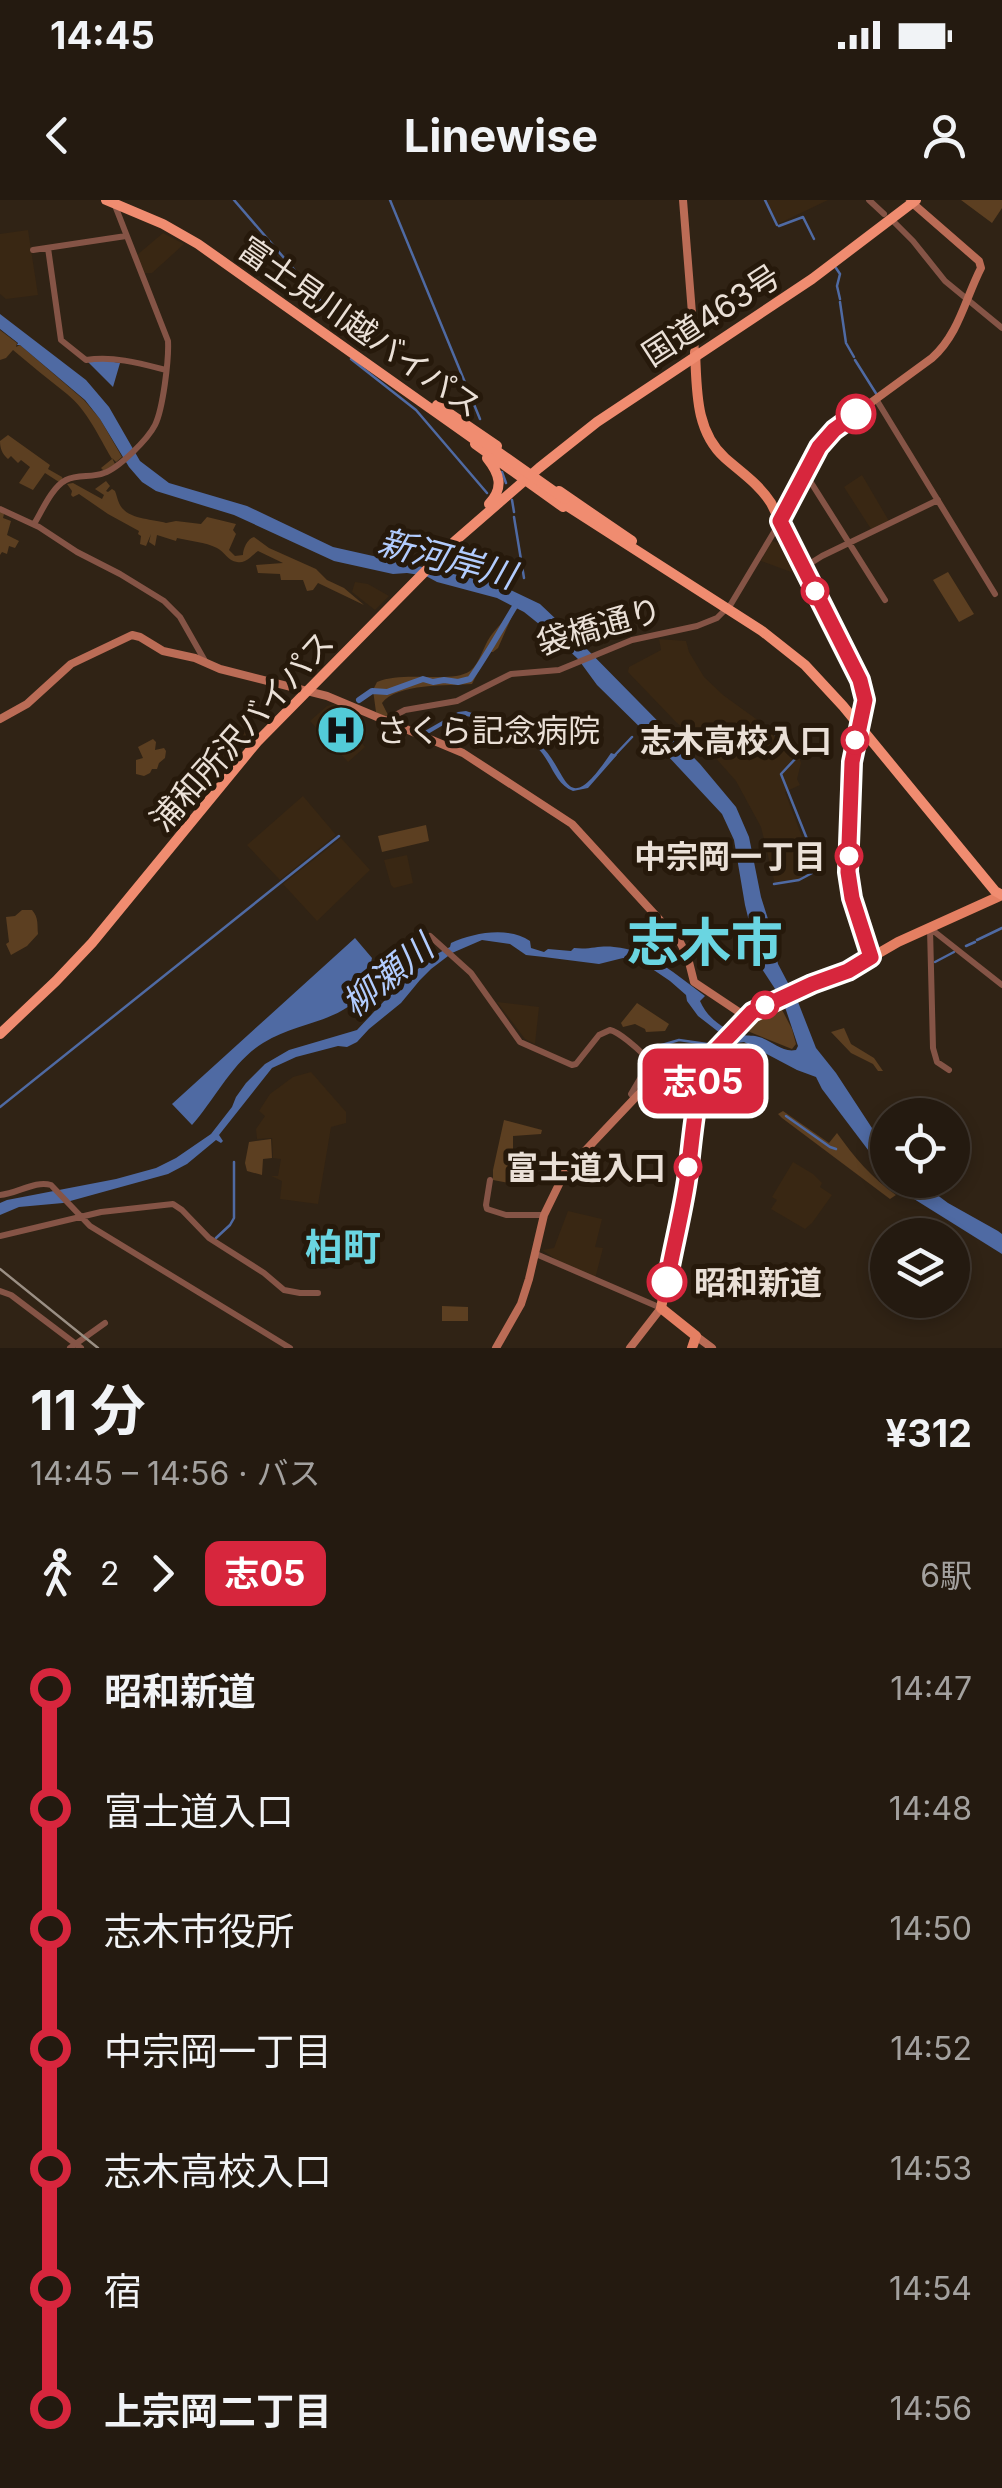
<!DOCTYPE html>
<html lang="ja">
<meta charset="utf-8">
<style>
body{margin:0;font-family:Inter,"Noto Sans JP",sans-serif;background:#30271e;color:#f1f3f6;height:100vh;display:flex;flex-direction:column;font-size:38px;white-space:nowrap}
*{box-sizing:border-box;margin:0}
p{font-size:32px;color:#a3a19f}
.icon{flex:none;width:55px;height:55px;fill:none;stroke:currentColor;stroke-width:2;stroke-linecap:round;stroke-linejoin:round}
.map{position:relative;height:1148px;overflow:hidden}
.drawer{display:flex;flex-direction:column;background:#241a10;flex:1}
.drawer>*{flex:none}
.badge{padding:0 20px;border-radius:15px;font-size:35px;line-height:65px}
.tools{position:absolute;left:870px;top:898px;display:grid;gap:20px}
.tools a{display:grid;place-items:center;width:100px;height:100px;border-radius:50%;background:#241a10;box-shadow:0 5px 15px #0003,0 0 0 2px #413830;font-size:50px}
.map>.badge{position:absolute;translate:-50% -50%;box-shadow:0 0 0 5px #fff}
.legs{display:flex;align-items:center;gap:15px;height:110px;padding:0 30px;font-size:32px}
.legs p{margin-inline-start:auto}
.headline{display:flex;align-items:center;justify-content:space-between;height:170px;padding:0 30px}
h1{font-size:55px;font-weight:700;line-height:75px}
ul{padding:0 30px;list-style:none}
li{display:flex;align-items:center;gap:35px;height:120px;font-size:38px}
li i{display:grid;place-items:center;width:15px;height:100%;margin:0 12px;background:currentColor}
li i::after{content:'';width:25px;height:25px;margin:-12px;border:8px solid;border-radius:50%;background:#241a10}
li p{margin-inline-start:auto}
li:first-child i{background:linear-gradient(#0000 50%,currentColor 0)}
li:last-child i{background:linear-gradient(currentColor 50%,#0000 0)}
.status{display:flex;justify-content:space-between;align-items:center;height:70px;padding:0 50px;background:#241a10;direction:ltr}
.status svg{height:28px;fill:currentColor}
header{display:flex;justify-content:space-between;align-items:center;height:130px;padding:0 30px;background:#241a10;font-size:45px;font-weight:700}
.map>svg:first-child{display:block}
.built{fill:#392713}
.green{fill:#5c3f21}
.water{fill:#4f6aa3}
.lines{fill:none;stroke-linecap:round;stroke-linejoin:round}
.stream{stroke:#4f6aa3;stroke-width:2.5}
.river{stroke:#4f6aa3;stroke-width:6}
.tertiary{stroke:#855446;stroke-width:6}
.secondary{stroke:#bb6c56;stroke-width:8}
.primary{stroke:#e47f62;stroke-width:10}
.trunk{stroke:#f08c70;stroke-width:10}
.rail{stroke:#9a8f84;stroke-width:2.5}
.trunk-bridge{stroke:#f08c70;stroke-width:10}
.line-1-casing{stroke:#fff;stroke-width:22}
.line-1{stroke:#d7263d;stroke-width:15}
.stop-1-dot{fill:#fff;stroke:#d7263d;stroke-width:5}
.labels{text-anchor:middle;dominant-baseline:central;stroke-width:10;stroke-linejoin:round;paint-order:stroke}
.street-label{font-size:32px;fill:#eae0d7;stroke:#26190b}
.poi-label{font-size:32px;fill:#eae0d7;stroke:#26190b;text-anchor:start}
.stop-label{font-size:32px;font-weight:bold;fill:#eae0d7;stroke:#26190b;text-anchor:end}
.water-label{font-size:35px;font-style:italic;fill:#b2ccfe;stroke:#26190b}
.quarter-label{font-size:38px;font-weight:bold;fill:#6ad5e1;stroke:#26190b}
.town-label{font-size:52px;font-weight:bold;fill:#6ad5e1;stroke:#26190b}
</style>
<div class="status"><b>14:45</b><svg viewBox="0 0 49 12"><path d="M0 12V9h3v3zM5 12V6h3v6zM10 12V3h3v9zM15 12V0h3v12zM26 1h20v11H26zM47 4h2v5h-2z"/></svg></div>
<header><svg class="icon" aria-label="back" viewBox="0 0 24 24"><path d="M15 5l-7 7 7 7"/></svg>Linewise<svg class="icon" aria-label="person" viewBox="0 0 24 24"><circle cx="12" cy="8" r="4"/><path d="M4 21q1-7 8-7t8 7"/></svg></header>
<div class="map">
<svg width="1002" height="1148" viewBox="0 0 1002 1148">
<rect width="100%" height="100%" fill="#302315"/>
<path class="built" d="M 766,0 L 828,0 L 778,24 Z
M 28,30 L 38,95 L 6,99 L 0,94 L 0,34 Z
M 163,33 L 184,44 L 152,73 L 145,73 L 137,55 Z
M 862,275 L 889,321 L 871,329 L 844,287 Z
M 772,341 L 791,347 L 803,372 L 802,376 L 761,361 Z
M 355,382 L 368,384 L 389,396 L 375,410 L 352,392 Z
M 659,439 L 686,441 L 689,452 L 704,477 L 723,495 L 781,537 L 798,554 L 801,563 L 797,579 L 800,585 L 785,592 L 808,653 L 812,671 L 799,679 L 775,684 L 761,627 L 736,581 L 713,555 L 675,521 L 628,472 L 629,467 L 661,450 Z
M 337,503 L 355,512 L 367,534 L 360,541 L 365,547 L 348,562 L 310,521 L 327,506 Z
M 237,523 L 249,538 L 234,556 L 221,543 Z
M 303,596 L 336,635 L 280,680 L 247,645 Z
M 341,638 L 370,670 L 317,721 L 283,684 Z
M 407,655 L 413,683 L 394,688 L 391,685 L 384,660 Z
M 497,802 L 539,807 L 535,844 L 525,839 Z
M 311,872 L 346,912 L 346,923 L 331,927 L 318,1004 L 280,999 L 282,981 L 271,976 L 278,976 L 281,959 L 273,958 L 272,938 L 257,939 L 256,929 L 265,916 L 259,911 L 270,894 L 293,877 Z
M 793,962 L 813,974 L 822,983 L 820,987 L 832,995 L 812,1023 L 805,1029 L 771,1009 L 777,1000 L 772,997 Z
M 568,1011 L 602,1019 L 595,1047 L 603,1048 L 596,1075 L 594,1077 L 560,1062 L 542,1050 L 554,1048 Z"/>
<path class="green" d="M 961,0 L 1002,0 L 1002,8 L 992,23 Z
M 0,130 L 17,143 L 16,147 L 20,145 L 84,200 L 100,219 L 122,257 L 116,262 L 112,258 L 115,264 L 104,271 L 101,268 L 112,259 C 99,237 87,210 67,194 C 49,180 31,165 13,150 L 6,158 L 0,160 Z
M 8,235 L 50,265 L 48,269 L 62,277 L 63,280 L 59,282 L 45,273 L 33,290 L 19,283 L 30,267 L 21,260 L 18,263 L 11,256 L 8,259 C 2,254 0,248 0,241 Z
M 106,281 L 110,286 L 106,291 L 108,292 L 112,289 L 115,291 C 117,296 118,303 122,308 C 132,320 154,319 166,323 L 176,321 L 201,324 L 207,317 L 236,324 L 233,330 L 236,334 L 229,350 L 235,356 L 243,355 C 243,349 247,339 254,337 L 269,348 L 316,369 L 327,380 L 344,388 L 364,405 L 318,383 L 313,390 L 307,391 L 303,380 L 281,380 L 280,374 L 258,373 L 256,365 L 283,363 L 258,351 C 251,356 246,364 237,362 C 228,361 225,352 217,348 C 205,342 190,341 177,338 L 176,341 L 157,335 L 155,346 L 149,342 L 151,334 L 146,346 L 140,344 L 141,336 L 138,334 L 139,331 L 108,314 L 79,294 L 73,297 L 71,295 L 72,291 L 67,284 L 73,283 L 102,299 L 104,295 L 95,289 Z
M 0,311 L 4,314 L 3,318 L 11,321 L 7,335 L 19,341 L 15,348 L 9,346 L 7,354 L 2,352 L 0,355 Z
M 948,372 L 974,414 L 959,422 L 933,380 Z
M 509,412 L 513,414 L 498,448 L 493,452 L 488,452 L 472,484 C 448,486 397,483 382,503 L 388,515 L 385,517 L 376,512 L 373,490 L 377,482 C 405,470 451,484 470,471 C 480,463 483,447 490,437 C 496,428 504,422 509,412 Z
M 153,539 L 156,542 L 155,550 L 164,548 L 166,551 L 165,558 L 159,563 L 157,569 L 152,569 L 150,573 L 144,576 L 136,574 L 136,560 L 143,558 L 138,547 Z
M 426,625 L 429,641 L 382,652 L 378,636 Z
M 22,710 L 32,710 C 39,718 37,725 38,734 L 27,746 L 11,755 L 6,744 L 9,742 L 6,717 L 15,716 Z
M 637,803 L 669,824 L 665,831 L 646,832 L 645,829 L 635,824 L 623,827 L 621,823 Z
M 779,804 L 792,829 L 796,844 L 792,849 L 740,828 L 753,816 Z
M 844,828 L 851,844 L 874,858 L 883,871 L 878,871 L 873,864 L 851,853 L 831,832 Z
M 783,911 L 829,943 L 837,933 C 854,957 872,978 896,995 L 890,999 L 782,918 L 778,914 Z
M 504,920 L 542,930 L 541,934 L 513,936 L 513,955 L 515,957 L 509,983 L 493,980 L 493,970 Z
M 271,939 L 272,958 L 263,959 L 262,975 L 247,971 L 245,963 L 249,942 Z
M 442,1106 L 468,1107 L 468,1121 L 442,1121 Z"/>
<path class="water" d="M 0,114 L 86,180 L 109,207 L 140,261 L 169,283 L 247,306 L 333,347 L 498,384 L 540,404 L 576,438 L 700,564 L 736,607 L 749,637 L 761,697 L 768,719 L 778,764 L 798,802 L 816,848 L 836,873 L 887,951 L 887,975 L 822,889 L 816,877 L 797,870 L 744,842 L 736,843 L 729,840 L 698,816 L 687,801 L 686,795 L 670,781 L 639,760 L 623,758 L 599,764 L 544,757 L 526,755 L 510,744 L 482,740 L 452,753 L 431,769 L 420,780 L 401,803 L 369,829 L 357,842 L 347,847 L 338,846 L 296,857 L 272,868 L 219,935 L 223,941 L 221,943 L 216,940 L 187,964 L 168,974 L 63,1003 L 19,1007 L 0,1015 L 0,1003 L 7,1000 L 116,979 L 156,968 L 176,958 L 211,934 L 232,907 L 236,897 L 246,883 L 265,864 L 289,850 L 357,830 L 401,783 L 435,755 L 450,747 L 451,743 C 473,733 508,726 530,741 L 531,748 L 544,752 L 548,749 L 571,751 L 574,748 C 591,750 599,745 614,747 C 649,750 677,775 705,796 L 700,801 C 707,818 725,831 743,835 C 748,836 754,835 759,837 C 773,841 782,853 796,850 L 798,846 L 783,801 L 760,766 L 745,705 L 734,640 L 722,614 L 653,540 L 597,485 L 578,459 L 549,432 L 524,412 L 497,398 L 437,382 L 426,376 L 407,373 L 393,374 L 334,361 L 234,315 L 156,291 L 142,282 L 129,267 L 100,219 L 85,200 L 20,145 L 17,145 L 18,143 L 0,129 Z
M 102,160 L 120,163 L 113,187 L 88,162 Z
M 466,511 C 486,517 523,530 538,543 C 570,570 563,624 611,553 L 617,555 L 588,588 L 573,591 C 556,584 553,567 542,553 C 531,538 480,517 460,515 L 428,534 L 423,532 L 458,512 Z
M 355,738 L 372,758 L 368,776 L 371,786 C 338,826 302,819 263,843 C 233,861 215,899 192,925 L 172,904 Z
M 891,980 L 917,980 L 948,1003 L 998,1031 L 1002,1034 L 1002,1054 L 914,999 Z"/>
<g class="lines">
<path class="stream" d="M 234,0 L 310,88
M 390,0 L 480,219
M 765,0 L 777,25
M 779,26 L 803,17 L 814,39
M 836,68 L 840,74 L 837,86 L 840,99
M 313,92 L 360,144
M 840,102 L 846,143 L 854,157
M 351,159 L 416,210 L 487,293
M 855,160 L 877,195
M 502,272 L 506,283
M 512,300 L 514,312
M 514,317 L 524,378
M 766,526 L 797,554 L 797,557 L 781,574 L 815,659 L 814,672 L 799,680 L 774,684
M 614,556 L 632,537
M 977,740 L 1002,728
M 966,746 L 975,742
M 935,762 L 954,752
M 648,849 L 679,840 L 714,845
M 0,907 L 339,636
M 786,916 L 830,947 L 836,949
M 216,1038 L 230,1025 L 234,1018 L 234,962"/>
<path class="river" d="M 359,500 L 372,491 L 387,492 L 423,479 L 433,482 L 444,480 L 458,482 L 470,479 C 487,455 501,429 517,403"/>
<path class="tertiary" d="M 869,0 L 884,14
M 894,22 L 913,41 L 945,81 L 1002,128
M 48,48 L 61,140 L 86,160 C 114,156 139,163 166,170
M 33,50 L 126,36
M 876,199 L 995,394
M 805,273 L 885,400
M 0,309 L 39,327 L 77,352 L 120,374 L 164,401 L 180,417 L 205,461
M 34,324 C 42,311 52,287 66,280 C 78,274 92,278 104,273 C 119,268 148,239 155,225 C 163,209 169,159 168,141 L 114,3
M 803,368 L 822,356 L 938,300
M 386,520 L 405,510 L 457,501 L 511,474 L 559,470 L 632,440 L 697,426 L 717,418 L 731,404 L 780,322
M 930,729 L 933,848 L 937,862 L 949,870
M 931,729 L 1002,785
M 430,736 L 471,773 L 520,842 L 572,865 L 576,864 L 599,835 L 610,830 C 619,832 637,848 644,855 L 641,877 L 631,894 L 634,898
M 490,980 L 486,1005 L 487,1009 L 506,1015 L 544,1015
M 0,995 C 17,994 35,980 51,985 L 90,1026 L 290,1148
M 0,1036 L 101,1012 L 173,1004 L 182,1010 L 209,1038 L 264,1073 L 284,1090 L 300,1093 L 318,1093
M 536,1054 L 661,1108
M 0,1091 L 11,1095 L 81,1148
M 70,1148 L 105,1123"/>
<path class="secondary" d="M 683,0 L 695,151
M 780,321 L 811,260 L 823,241 L 839,226 L 932,158 C 959,134 965,99 981,68 L 979,61 L 910,1
M 0,519 L 27,504 L 71,464 L 132,435 L 140,437 L 163,451 L 195,458 L 220,469 L 327,496 L 463,553 L 572,624 L 680,742 L 688,758 L 694,782 L 745,816
M 696,1136 L 712,1148
M 496,1148 L 521,1104 L 529,1079 L 544,1015 L 565,972 L 652,880 L 674,869 L 707,864
M 630,1148 L 661,1108"/>
<path class="primary" d="M 695,152 C 697,190 695,231 725,258 C 742,273 759,284 771,303 L 863,489 L 864,509 L 854,543 L 849,587 L 849,672 L 854,704 L 871,757
M 692,1148 L 696,1136 L 661,1108 L 684,996 L 705,868 L 714,850 L 745,816 L 757,809 L 812,784 L 848,771 L 898,742 L 1002,695"/>
<path class="trunk" d="M 106,0 L 163,24 L 198,44 L 482,245
M 437,205 L 497,246
M 475,244 L 563,307
M 487,258 C 500,274 504,288 489,304
M 559,291 L 632,341
M 561,302 L 762,431 L 805,465 L 843,506 L 995,691 L 1002,695
M 0,834 L 56,781 L 92,743 L 257,542 L 455,341 L 539,268 L 597,222 L 812,79 L 916,0"/>
<path class="rail" d="M 0,1069 L 98,1148"/>
<path class="trunk-bridge" d="M 484,242 L 565,299"/>
</g>
<g class="lines">
<g class="line-1-casing">
<path id="line-1" d="M 667,1082 C 673,1048 682,1014 687,980 C 692,946 695,883 711,855 L 752,812 L 812,784 L 848,771 L 871,757 L 852,698 L 848,672 L 852,562 L 865,500 L 860,480 L 780,321 L 819,247 L 834,230 L 856,214"/>
</g>
<use href="#line-1" class="line-1"/>
</g>
<defs>
<g id="hospital-disc" transform="scale(2.5)"><circle r="9.5" fill="#52cbd8" stroke="#26190b"/><path d="M-5-5h3v3.5h4V-5h3V5h-3V1.5h-4V5h-3Z" fill="#111"/></g>
</defs>
<g fill-rule="evenodd">
<use href="#hospital-disc" x="341" y="530"/>
</g>
<g class="stop-1-dot">
<circle cx="856" cy="214" r="18"/>
<circle cx="815" cy="391" r="12"/>
<circle cx="855" cy="540" r="12"/>
<circle cx="849" cy="656" r="12"/>
<circle cx="765" cy="805" r="12"/>
<circle cx="688" cy="967" r="12"/>
<circle cx="667" cy="1082" r="18"/>
</g>
<g class="labels">
<g class="street-label">
<text transform="translate(711 115) rotate(-33)">国道463号</text>
<text transform="translate(360 127) rotate(35)">富士見川越バイパス</text>
<text transform="translate(599 426) rotate(-16)">袋橋通り</text>
<text transform="translate(242 531) rotate(-48)">浦和所沢バイパス</text>
</g>
<g class="poi-label">
<text x="376" y="530">さくら記念病院</text>
</g>
<g class="stop-label">
<text x="832" y="540">志木高校入口</text>
<text x="826" y="656">中宗岡一丁目</text>
<text x="666" y="967">富士道入口</text>
<text x="694" y="1082" text-anchor="start">昭和新道</text>
</g>
<g class="water-label">
<text transform="translate(447 358) rotate(15)">新河岸川</text>
<text transform="translate(387 775) rotate(-39)">柳瀬川</text>
</g>
<g class="quarter-label">
<text x="343" y="1047">柏町</text>
</g>
<g class="town-label">
<text x="705" y="742">志木市</text>
</g>
</g>
</svg>
<div class="tools">
<a><svg class="icon" aria-label="locate" viewBox="0 0 24 24"><circle cx="12" cy="12" r="6"/><path d="M12 2v4M12 18v4M2 12h4M18 12h4"/></svg></a>
<a><svg class="icon" aria-label="layers" viewBox="0 0 24 24"><path d="M12 4l9 5-9 5-9-5zM3 14l9 5 9-5"/></svg></a>
</div>
<b class="badge" style="left:703px;top:881px;background:#d7263d;color:#fff">志05</b>
</div>
<section class="drawer">
<div class="headline"><div><h1>11 分</h1><p>14:45 – 14:56 · バス</p></div><b>¥312</b></div>
<div class="legs"><svg class="icon" aria-label="walk" viewBox="0 0 24 24"><circle cx="13" cy="4" r="2"/><path d="M13 8l-2 6 4 7M11 14l-3 7M7 12l3-4h3l4 4"/></svg>2<svg class="icon" aria-label="forward" viewBox="0 0 24 24"><path d="M9 5l7 7-7 7"/></svg><b class="badge" style="background:#d7263d;color:#fff">志05</b><p>6駅</p></div>
<ul>
<li><i style="color:#d7263d"></i><b>昭和新道</b><p>14:47</p></li>
<li><i style="color:#d7263d"></i><span>富士道入口</span><p>14:48</p></li>
<li><i style="color:#d7263d"></i><span>志木市役所</span><p>14:50</p></li>
<li><i style="color:#d7263d"></i><span>中宗岡一丁目</span><p>14:52</p></li>
<li><i style="color:#d7263d"></i><span>志木高校入口</span><p>14:53</p></li>
<li><i style="color:#d7263d"></i><span>宿</span><p>14:54</p></li>
<li><i style="color:#d7263d"></i><b>上宗岡二丁目</b><p>14:56</p></li>
</ul>
</section>
